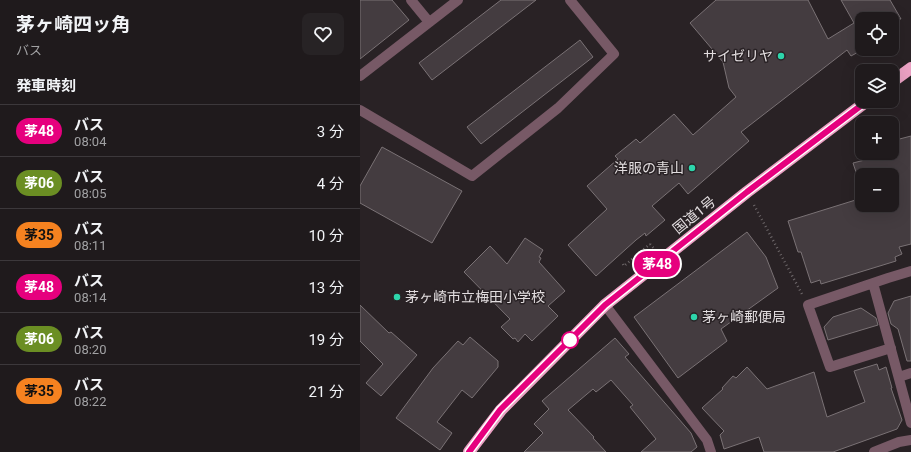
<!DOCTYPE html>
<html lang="ja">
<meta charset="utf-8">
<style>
body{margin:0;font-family:Roboto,"Noto Sans JP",sans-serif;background:#272325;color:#f1f3f6;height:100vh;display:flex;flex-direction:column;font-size:15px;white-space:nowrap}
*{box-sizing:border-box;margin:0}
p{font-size:13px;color:#a1a1a3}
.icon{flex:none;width:22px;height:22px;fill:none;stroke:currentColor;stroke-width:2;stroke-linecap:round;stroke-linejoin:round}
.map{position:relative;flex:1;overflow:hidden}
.panel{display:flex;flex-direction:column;background:#1f1a1c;width:360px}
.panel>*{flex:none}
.badge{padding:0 8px;border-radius:13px;font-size:14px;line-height:26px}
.controls{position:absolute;left:495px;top:12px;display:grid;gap:8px}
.controls a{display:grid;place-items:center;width:44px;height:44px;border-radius:8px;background:#1f1a1c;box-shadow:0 4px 16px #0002,0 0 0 1px #3c383b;font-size:20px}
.map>.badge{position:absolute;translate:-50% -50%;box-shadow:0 0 0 2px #fff}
h2{padding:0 16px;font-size:15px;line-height:36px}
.round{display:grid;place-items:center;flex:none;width:42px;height:42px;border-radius:8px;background:#272325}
.headline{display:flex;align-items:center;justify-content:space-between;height:68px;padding:0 16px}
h1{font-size:19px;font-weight:700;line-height:30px}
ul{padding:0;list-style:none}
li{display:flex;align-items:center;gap:12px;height:52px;padding:0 16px;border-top:1px solid #3c383b}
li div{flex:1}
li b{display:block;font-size:15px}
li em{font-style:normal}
li .badge{min-width:44px;font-weight:700;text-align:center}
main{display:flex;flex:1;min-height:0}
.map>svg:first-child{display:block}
.building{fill:#443c40;stroke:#7a7275}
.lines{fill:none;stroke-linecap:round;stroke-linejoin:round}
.path{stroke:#6e686a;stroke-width:2.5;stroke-dasharray:1 3;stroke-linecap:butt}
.minor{stroke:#775966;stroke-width:10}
.highway{stroke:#eba1c3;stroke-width:12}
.path-bridge{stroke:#6e686a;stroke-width:2.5;stroke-dasharray:1 3;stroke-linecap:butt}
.line-casing{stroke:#fff;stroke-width:9}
.line{stroke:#e6007e;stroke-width:6}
.poi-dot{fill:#2dd5ab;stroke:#292225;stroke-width:1.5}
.stop-dot{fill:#fff;stroke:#e6007e;stroke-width:2}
.labels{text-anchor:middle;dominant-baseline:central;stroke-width:3;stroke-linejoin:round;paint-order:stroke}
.poi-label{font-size:14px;fill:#e2dddf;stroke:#292225;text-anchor:end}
.street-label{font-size:14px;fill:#e2dddf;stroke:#292225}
</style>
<main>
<section class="panel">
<div class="headline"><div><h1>茅ヶ崎四ッ角</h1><p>バス</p></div><a class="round"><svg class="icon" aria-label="heart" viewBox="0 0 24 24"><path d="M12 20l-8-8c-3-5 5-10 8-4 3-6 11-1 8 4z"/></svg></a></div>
<h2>発車時刻</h2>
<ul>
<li><span class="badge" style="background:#e6007e;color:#fff">茅48</span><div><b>バス</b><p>08:04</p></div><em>3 分</em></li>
<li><span class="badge" style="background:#6b8e23;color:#fff">茅06</span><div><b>バス</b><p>08:05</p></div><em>4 分</em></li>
<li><span class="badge" style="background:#f58220;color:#111">茅35</span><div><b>バス</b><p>08:11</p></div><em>10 分</em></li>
<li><span class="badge" style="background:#e6007e;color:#fff">茅48</span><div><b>バス</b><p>08:14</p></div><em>13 分</em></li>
<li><span class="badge" style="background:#6b8e23;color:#fff">茅06</span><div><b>バス</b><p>08:20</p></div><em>19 分</em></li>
<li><span class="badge" style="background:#f58220;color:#111">茅35</span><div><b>バス</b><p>08:22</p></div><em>21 分</em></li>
</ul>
</section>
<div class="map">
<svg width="551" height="452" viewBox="0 0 551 452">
<rect width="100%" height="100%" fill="#292225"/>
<path class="building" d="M 0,0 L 32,0 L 49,20 L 0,59 Z
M 141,0 L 176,0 L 72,80 L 59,63 Z
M 356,0 L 448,0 L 468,39 L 494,23 L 481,0 L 530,0 L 541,19 L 502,19 L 502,50 L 491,56 L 487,50 L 381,132 L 389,141 L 328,194 L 319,183 L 292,206 L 305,220 L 286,236 L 285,233 L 276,240 L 236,276 L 208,245 L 247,209 L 227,186 L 258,159 L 255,156 L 276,139 L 280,143 L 314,114 L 333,135 L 376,97 L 369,88 L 363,62 L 330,23 Z
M 220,40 L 233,57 L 121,144 L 107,127 Z
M 551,136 L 551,244 L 539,247 L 542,254 L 535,257 L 536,261 L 461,284 L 460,280 L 451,283 L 441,252 L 438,252 L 428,221 L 502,198 L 502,205 L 532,205 L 532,175 L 497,175 L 493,163 L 532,153 L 532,141 Z
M 22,147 L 102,191 L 72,243 L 0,203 L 0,186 Z
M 387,232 L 406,257 L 418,288 L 361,329 L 367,341 L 318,378 L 274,317 Z
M 165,238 L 183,250 L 179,257 L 181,258 L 179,262 L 205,291 L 188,306 L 198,316 L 172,341 L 165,334 L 158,342 L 155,338 L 153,339 L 141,327 L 150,319 L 104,272 L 130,246 L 147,264 Z
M 551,296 L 551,361 L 547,361 L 538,329 L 531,324 L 528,313 L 534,301 Z
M 0,305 L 29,333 L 31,332 L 57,355 L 21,396 L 6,383 L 23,364 L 0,341 Z
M 501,308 L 516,318 L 518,325 L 468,340 L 464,327 L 473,317 Z
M 110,337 L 138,361 L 138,367 L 112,398 L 102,390 L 77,422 L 92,433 L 80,450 L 36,418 L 73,368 L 98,341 L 103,345 Z
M 255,338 L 269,354 L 265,357 L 331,433 L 337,447 L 331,452 L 281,452 L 296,439 L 270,407 L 273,405 L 251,380 L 236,392 L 233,389 L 208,410 L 234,437 L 233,438 L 246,452 L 164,452 L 183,433 L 174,424 L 189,409 L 182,401 Z
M 517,364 L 519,370 L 526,367 L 532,388 L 531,388 L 542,420 L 537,429 L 473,452 L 404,452 L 399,437 L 364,449 L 360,435 L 364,431 L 342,408 L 363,389 L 362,388 L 373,376 L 376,378 L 387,367 L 407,389 L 454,372 L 467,417 L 505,402 L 494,371 Z"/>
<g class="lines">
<path class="path" d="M 394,205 L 442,294
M 263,264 L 264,266 L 290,244"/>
<path class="minor" d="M 51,0 L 69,22
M 0,76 L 98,0
M 0,110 L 112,176 L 198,108 L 254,54 L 210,0
M 513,283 L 551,423
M 245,305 L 347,440 L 351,452
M 531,348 L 470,367 L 448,305 L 528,278 L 551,271
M 539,377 L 551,373
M 514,452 L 539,442 L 551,440"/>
<path class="highway" d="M 532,82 L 551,68
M 109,452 L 141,410 L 245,305 L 387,192 L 507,101"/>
<path class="path-bridge" d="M 290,244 L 313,271"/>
</g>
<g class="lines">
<g class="line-casing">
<path id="line" d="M 109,452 L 140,410 L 245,305 L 387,192 L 507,101"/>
</g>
<use href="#line" class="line"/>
</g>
<g class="poi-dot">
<circle cx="421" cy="56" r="4"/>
<circle cx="332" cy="168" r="4"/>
<circle cx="37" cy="297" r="4"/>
<circle cx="334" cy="317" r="4"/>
</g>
<circle class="stop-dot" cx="210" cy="340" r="8"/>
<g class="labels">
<g class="poi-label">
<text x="413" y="56">サイゼリヤ</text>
<text x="324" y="168">洋服の青山</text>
<text x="45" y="297" text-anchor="start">茅ヶ崎市立梅田小学校</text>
<text x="342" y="317" text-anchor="start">茅ヶ崎郵便局</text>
</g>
<g class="street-label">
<text transform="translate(334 215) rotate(-39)">国道1号</text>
</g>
</g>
</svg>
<div class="controls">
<a><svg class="icon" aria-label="locate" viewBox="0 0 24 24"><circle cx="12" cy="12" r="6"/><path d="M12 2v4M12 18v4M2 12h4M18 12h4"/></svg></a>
<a><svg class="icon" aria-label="layers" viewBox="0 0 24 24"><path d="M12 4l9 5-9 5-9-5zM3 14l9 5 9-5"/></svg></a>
<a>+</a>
<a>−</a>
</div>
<b class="badge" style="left:297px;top:264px;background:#e6007e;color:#fff">茅48</b>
</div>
</main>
